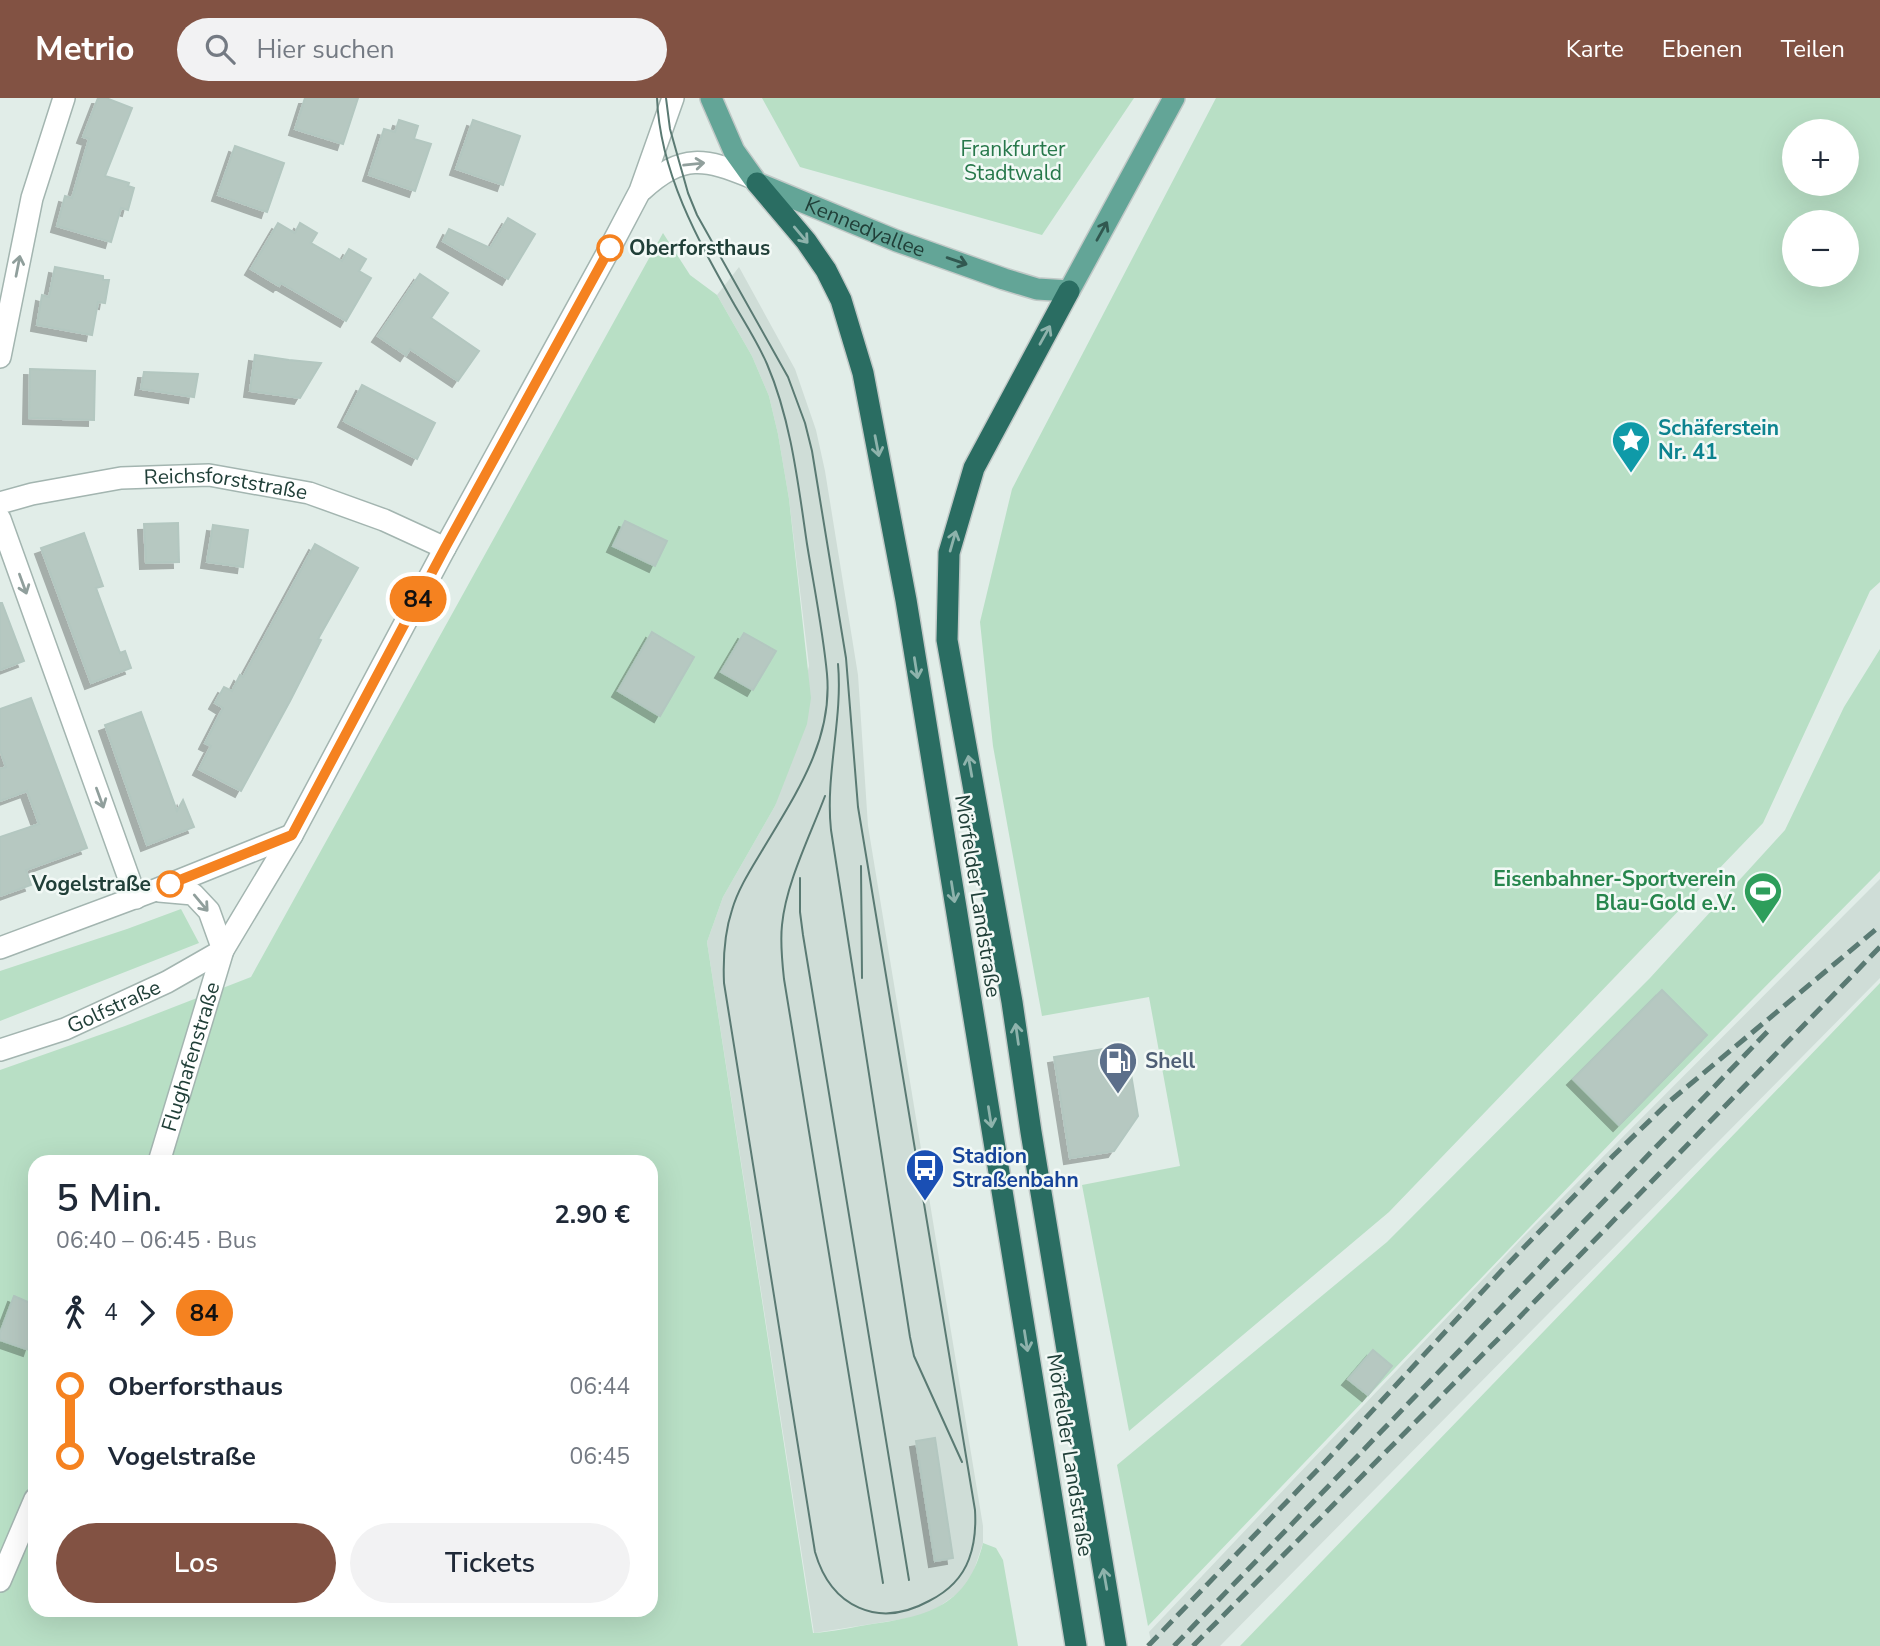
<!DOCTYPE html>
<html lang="de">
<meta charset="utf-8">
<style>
body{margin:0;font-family:"Nunito Sans",sans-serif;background:#f2f2f3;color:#1f2937;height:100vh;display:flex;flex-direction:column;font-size:26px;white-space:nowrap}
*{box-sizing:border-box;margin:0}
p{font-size:23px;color:#747a83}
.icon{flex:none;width:38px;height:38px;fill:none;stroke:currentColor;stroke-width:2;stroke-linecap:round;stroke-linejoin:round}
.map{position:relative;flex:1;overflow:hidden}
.side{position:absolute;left:28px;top:1057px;width:630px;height:462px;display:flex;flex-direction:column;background:#fff;border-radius:21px;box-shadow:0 7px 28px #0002}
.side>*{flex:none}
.badge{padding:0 14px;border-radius:23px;font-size:24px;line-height:46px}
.tools{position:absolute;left:1782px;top:21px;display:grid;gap:14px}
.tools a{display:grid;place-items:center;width:77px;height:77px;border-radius:50%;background:#fff;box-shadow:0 7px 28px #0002;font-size:35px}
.map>.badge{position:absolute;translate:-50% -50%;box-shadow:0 0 0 4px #fff}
.legs{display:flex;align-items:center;gap:10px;height:77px;padding:0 28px;font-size:23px}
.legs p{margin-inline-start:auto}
.overview{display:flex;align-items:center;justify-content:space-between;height:119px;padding:0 28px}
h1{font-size:38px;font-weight:600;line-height:52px}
.cta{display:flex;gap:14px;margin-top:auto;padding:14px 28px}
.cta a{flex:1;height:80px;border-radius:42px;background:#825243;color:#fff;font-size:28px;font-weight:600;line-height:80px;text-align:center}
.cta a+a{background:#f2f2f3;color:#1f2937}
ul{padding:0 28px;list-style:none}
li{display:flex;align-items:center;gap:24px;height:70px;font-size:26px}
li i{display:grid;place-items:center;width:10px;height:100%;margin:0 9px;background:currentColor}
li i::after{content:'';width:18px;height:18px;margin:-9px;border:5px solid;border-radius:50%;background:#fff}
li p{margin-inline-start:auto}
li:first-child i{background:linear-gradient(#0000 50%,currentColor 0)}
li:last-child i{background:linear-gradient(currentColor 50%,#0000 0)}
header{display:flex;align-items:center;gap:42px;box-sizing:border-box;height:98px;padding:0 35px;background:#825243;color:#fff}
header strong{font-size:33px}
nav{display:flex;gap:38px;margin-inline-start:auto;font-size:24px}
.search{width:490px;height:63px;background:#f2f2f3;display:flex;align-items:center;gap:18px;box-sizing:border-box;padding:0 24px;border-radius:38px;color:#747a83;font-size:26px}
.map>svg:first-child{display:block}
.built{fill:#cfddd7}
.green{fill:#b8dfc5;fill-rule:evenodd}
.building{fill:#b6c8c1;stroke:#b3c7c0;stroke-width:2;filter:url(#shadow)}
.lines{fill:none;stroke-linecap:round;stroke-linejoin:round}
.minor-casing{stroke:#a3b5b0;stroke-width:24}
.major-casing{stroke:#c1c9c7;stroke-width:24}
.highway-casing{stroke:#c1c9c7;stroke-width:24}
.minor{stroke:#fff;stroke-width:21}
.major{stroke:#63a597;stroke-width:21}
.highway{stroke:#2a6d62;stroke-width:21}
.tram{stroke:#5a7a73;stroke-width:2}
.rail{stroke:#5a7a73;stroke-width:5;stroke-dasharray:14 7;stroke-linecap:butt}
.oneway{stroke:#909f9c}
.oneway2{stroke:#315850}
.oneway3{stroke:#8eb3ac}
.line-1-casing{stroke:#fff;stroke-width:16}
.line-1{stroke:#f58220;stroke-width:10}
.stop-1-dot{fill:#fff;stroke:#f58220;stroke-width:3.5}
.labels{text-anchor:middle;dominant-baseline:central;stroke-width:5;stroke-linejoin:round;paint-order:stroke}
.park-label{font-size:21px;fill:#27784b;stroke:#f2f9f6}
.street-label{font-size:21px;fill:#203f38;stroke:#f2f9f6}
.stop-label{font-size:21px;font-weight:bold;fill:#203f38;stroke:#f2f9f6;text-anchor:start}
.culture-label{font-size:21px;font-weight:bold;fill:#0d838f;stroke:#f2f9f6;text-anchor:start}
.leisure-label{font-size:21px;font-weight:bold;fill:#27864d;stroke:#f2f9f6;text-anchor:end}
.service-label{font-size:21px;font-weight:bold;fill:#4e5e75;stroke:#f2f9f6;text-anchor:start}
.transit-label{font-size:21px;font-weight:bold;fill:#164399;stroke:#f2f9f6;text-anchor:start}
</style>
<header>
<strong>Metrio</strong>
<div class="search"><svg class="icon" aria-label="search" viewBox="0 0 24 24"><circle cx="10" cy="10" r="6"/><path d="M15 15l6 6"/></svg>Hier suchen</div>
<nav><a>Karte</a><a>Ebenen</a><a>Teilen</a></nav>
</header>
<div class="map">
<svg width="1880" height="1548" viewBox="0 0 1880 1548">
<defs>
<filter id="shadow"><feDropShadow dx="-6" dy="6" stdDeviation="0" flood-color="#0004"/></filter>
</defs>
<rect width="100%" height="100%" fill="#e1ede8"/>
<path class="built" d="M 739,169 L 795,271 L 816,332 L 825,373 L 858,577 L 868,728 L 983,1428 L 983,1445 L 972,1478 L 961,1493 L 933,1513 L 916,1519 L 814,1535 L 707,844 L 723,799 L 775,708 L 809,568 L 789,401 L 778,336 L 769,298 L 752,258 L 717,197 Z
M 1880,781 L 1880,880 L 1220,1548 L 1152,1548 L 1149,1534 L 1522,1140 Z"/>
<path class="green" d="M 762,0 L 1134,0 L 1042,137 L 800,69 Z
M 1216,0 L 1880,0 L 1880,484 L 1870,493 L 1763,725 L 1389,1114 L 1129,1333 L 1082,1087 L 1180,1068 L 1149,899 L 1042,918 L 993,648 L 980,524 L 1012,391 ZM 1794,33 L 1846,33 L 1846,86 L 1794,86 ZM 1794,124 L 1846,124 L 1846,177 L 1794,177 Z
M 663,135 L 690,177 L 717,197 L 752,258 L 769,298 L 778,336 L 789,401 L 811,600 L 807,626 L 775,708 L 723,799 L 707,844 L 813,1535 C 833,1534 853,1529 872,1526 C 930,1518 968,1507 983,1445 L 996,1450 L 1003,1462 L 1018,1548 L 0,1548 L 0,972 L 125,928 L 251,879 ZM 35,1064 L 651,1064 L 651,1512 L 35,1512 Z
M 1880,551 L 1880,773 L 1622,1033 L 1148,1528 L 1117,1367 L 1387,1144 L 1650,880 L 1785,732 L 1844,609 Z
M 181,811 L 199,845 L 0,923 L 0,873 L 127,831 Z
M 1880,885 L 1880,1548 L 1240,1548 Z"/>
<path class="building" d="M 98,0 L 106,0 L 132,10 L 105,78 L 129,85 L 128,88 L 134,90 L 128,112 L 121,110 L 111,144 L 57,128 L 65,98 L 72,100 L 89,41 L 83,39 Z
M 305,0 L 358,0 L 343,46 L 295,31 Z
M 399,22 L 418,28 L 414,41 L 431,46 L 415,93 L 369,77 L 384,31 L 395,34 Z
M 473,22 L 520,38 L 503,87 L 456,71 Z
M 235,48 L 284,65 L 267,114 L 218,97 Z
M 508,120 L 535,136 L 508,181 L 443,143 L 449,131 L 490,150 Z
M 278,125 L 295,135 L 300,125 L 317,135 L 311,145 L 342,163 L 349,151 L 366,161 L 359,173 L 371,180 L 346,223 L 281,185 L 279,188 L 251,171 Z
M 55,169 L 103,178 L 103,182 L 109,182 L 105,205 L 98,204 L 92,237 L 37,227 L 42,197 L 49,199 Z
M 420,176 L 448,195 L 431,220 L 479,253 L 458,283 L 410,251 L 406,257 L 378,238 Z
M 255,257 L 289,262 L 321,265 L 300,300 L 250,293 Z
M 30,271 L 95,273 L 94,322 L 29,320 Z
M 144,274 L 198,276 L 194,299 L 141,291 Z
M 362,287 L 435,325 L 417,361 L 344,323 Z
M 625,423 L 667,443 L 655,468 L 613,448 Z
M 178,425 L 179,464 L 146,465 L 144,426 Z
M 213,427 L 248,432 L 243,469 L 207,464 Z
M 84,435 L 103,488 L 96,490 L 120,555 L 125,553 L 131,570 L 91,585 L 41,450 Z
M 315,446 L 358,470 L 318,541 L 321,542 L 290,603 L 241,693 L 199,671 L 211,648 L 205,645 L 223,610 L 215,605 L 224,589 L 232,593 L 240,577 L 243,579 Z
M 0,505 L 2,505 L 24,563 L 0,572 Z
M 652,534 L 694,559 L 660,618 L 618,593 Z
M 744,535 L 776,553 L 753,592 L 721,574 Z
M 31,600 L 87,750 L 26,772 L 31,787 L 0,798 L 0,739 L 39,726 L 27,693 L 0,703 L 0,671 L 6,669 L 0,652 L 0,611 Z
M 141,614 L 177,713 L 183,702 L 194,729 L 147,747 L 105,627 Z
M 1662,892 L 1707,937 L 1619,1027 L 1573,981 Z
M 1103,951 L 1130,970 L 1138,1018 L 1114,1053 L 1070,1060 L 1054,959 Z
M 14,1198 L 35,1207 L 30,1225 L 35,1228 L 35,1234 L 29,1252 L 0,1242 L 0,1235 Z
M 1373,1252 L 1392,1268 L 1368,1297 L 1348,1281 Z
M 935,1340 L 953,1460 L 935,1463 L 916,1343 Z"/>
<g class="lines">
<g class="minor-casing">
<g id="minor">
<path d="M 642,92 C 683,55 704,60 753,80"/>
<path d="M 0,259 L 32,100 L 64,0"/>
<path id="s1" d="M 0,405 L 32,396 L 121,380 L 209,377 L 309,395 L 384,422 L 445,450"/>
<path d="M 0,421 L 136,800"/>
<path d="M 159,793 L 193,796 L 209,813 L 223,852"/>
<path d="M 0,850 L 153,793 L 292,737"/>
<path id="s2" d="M 0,952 L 65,931 L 167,884 L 223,852"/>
<path id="s3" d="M 159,1064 L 223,852 L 292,737 L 445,450 L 610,150 L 640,93 L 673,0"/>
<path d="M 0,1483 L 35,1401"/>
</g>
</g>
<g class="major-casing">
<g id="major">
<path id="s4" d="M 711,0 L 734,53 L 757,85 L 897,143 L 1004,181 L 1037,191 L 1069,193 L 1174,0"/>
</g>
</g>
<g class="highway-casing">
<path id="highway" d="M 757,85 L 806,143 L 826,172 L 841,202 L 863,275 L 906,502 L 1076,1548
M 1069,193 L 974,370 L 949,455 L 947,542 L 1012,904 L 1031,1034 L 1116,1548"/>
</g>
<use href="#minor" class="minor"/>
<use href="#major" class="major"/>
<use href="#highway" class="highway"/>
<path class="tram" d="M 657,0 C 660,75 698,142 734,206 C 745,225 758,245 767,266 C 791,322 798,385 807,446 C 814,489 823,533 827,576 C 833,643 795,697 763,751 C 751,771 738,791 732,812 C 724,836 723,861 724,885 L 815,1454 C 831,1509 878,1531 929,1503 C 947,1494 962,1480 969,1461 C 975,1445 976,1429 975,1412 L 858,709 L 846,560 L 812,353 L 805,325 L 788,279 L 697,117 L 688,95 L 670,31 L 666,0
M 838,566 C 843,621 825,677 831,732 L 910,1239 L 914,1258 L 962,1364
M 825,698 C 810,738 786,785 782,827 C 780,845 782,863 784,881 L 883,1485
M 861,768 L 862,880
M 800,780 L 800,814 L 803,837 L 909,1482"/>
<path class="rail" d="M 1148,1548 L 1326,1363 L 1504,1170 L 1614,1057 L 1670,1003 L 1880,828
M 1174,1548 L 1770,931
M 1193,1548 L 1506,1233 L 1880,849"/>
</g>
<defs><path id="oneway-shaft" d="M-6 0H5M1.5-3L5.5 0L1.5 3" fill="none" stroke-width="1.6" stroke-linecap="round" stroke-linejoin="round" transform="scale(1.75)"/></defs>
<g class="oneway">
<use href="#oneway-shaft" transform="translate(694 66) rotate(-6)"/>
<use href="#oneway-shaft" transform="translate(18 168) rotate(-79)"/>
<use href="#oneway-shaft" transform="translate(23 486) rotate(70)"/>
<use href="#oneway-shaft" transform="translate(100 700) rotate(70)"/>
<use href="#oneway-shaft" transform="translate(201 805) rotate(50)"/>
</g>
<g class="oneway2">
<use href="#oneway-shaft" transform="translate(1102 133) rotate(-61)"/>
<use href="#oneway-shaft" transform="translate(957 163) rotate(19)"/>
</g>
<g class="oneway3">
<use href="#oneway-shaft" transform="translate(801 137) rotate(50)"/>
<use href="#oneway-shaft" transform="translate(1045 237) rotate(-61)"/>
<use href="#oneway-shaft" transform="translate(877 348) rotate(79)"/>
<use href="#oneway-shaft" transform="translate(953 443) rotate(-74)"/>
<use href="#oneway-shaft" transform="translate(916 570) rotate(81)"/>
<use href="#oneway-shaft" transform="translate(970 668) rotate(-100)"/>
<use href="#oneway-shaft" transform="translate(953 794) rotate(81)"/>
<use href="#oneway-shaft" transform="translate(1017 936) rotate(-98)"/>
<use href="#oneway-shaft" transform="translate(990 1019) rotate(81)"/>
<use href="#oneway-shaft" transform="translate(1026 1243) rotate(81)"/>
<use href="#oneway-shaft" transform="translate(1105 1481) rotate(-100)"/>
</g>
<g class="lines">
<g class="line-1-casing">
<path id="line-1" d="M 170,786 L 292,737 L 445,450 L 610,150"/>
</g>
<use href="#line-1" class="line-1"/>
</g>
<defs>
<g id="sight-pin" transform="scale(2.0125)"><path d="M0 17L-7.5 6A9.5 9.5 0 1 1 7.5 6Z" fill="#0f9aa8" stroke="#f2f9f6"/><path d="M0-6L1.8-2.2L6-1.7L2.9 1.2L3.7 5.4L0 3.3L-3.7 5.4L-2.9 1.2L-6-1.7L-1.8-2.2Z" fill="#fff"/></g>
<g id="stadium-pin" transform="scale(2.0125)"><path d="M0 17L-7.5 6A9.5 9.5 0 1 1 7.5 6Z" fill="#2e9e5b" stroke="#f2f9f6"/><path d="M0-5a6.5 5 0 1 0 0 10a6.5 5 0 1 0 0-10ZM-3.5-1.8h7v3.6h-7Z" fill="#fff"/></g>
<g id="fuel-pin" transform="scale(2.0125)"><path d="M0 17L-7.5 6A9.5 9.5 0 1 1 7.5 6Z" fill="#5c6f8a" stroke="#f2f9f6"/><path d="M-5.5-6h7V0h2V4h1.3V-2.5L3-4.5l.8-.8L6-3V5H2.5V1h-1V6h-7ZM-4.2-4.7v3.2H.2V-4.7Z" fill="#fff"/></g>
<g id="bus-pin" transform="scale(2.0125)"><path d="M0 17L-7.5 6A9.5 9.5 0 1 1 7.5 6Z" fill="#1a4fb4" stroke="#f2f9f6"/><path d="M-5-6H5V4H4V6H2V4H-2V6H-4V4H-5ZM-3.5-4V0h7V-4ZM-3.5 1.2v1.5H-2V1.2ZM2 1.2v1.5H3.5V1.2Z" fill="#fff"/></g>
</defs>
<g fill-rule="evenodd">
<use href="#sight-pin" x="1631" y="342"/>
<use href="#stadium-pin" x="1763" y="793"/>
<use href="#fuel-pin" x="1118" y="963"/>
<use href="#bus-pin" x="925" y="1070"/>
</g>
<g class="stop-1-dot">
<circle cx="610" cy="150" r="12"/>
<circle cx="170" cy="786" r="12"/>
</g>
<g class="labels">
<g class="park-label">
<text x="1013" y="51">Frankfurter<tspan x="1013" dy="24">Stadtwald</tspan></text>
</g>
<g class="street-label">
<text stroke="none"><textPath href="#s4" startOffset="214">Kennedyallee</textPath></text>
<text stroke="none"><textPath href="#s1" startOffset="229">Reichsforststraße</textPath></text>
<text transform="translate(978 798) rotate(81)">Mörfelder Landstraße</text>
<text stroke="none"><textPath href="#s2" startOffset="122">Golfstraße</textPath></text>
<text stroke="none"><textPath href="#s3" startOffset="110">Flughafenstraße</textPath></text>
<text transform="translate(1070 1357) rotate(81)">Mörfelder Landstraße</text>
</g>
<g class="stop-label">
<text x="629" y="150">Oberforsthaus</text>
<text x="151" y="786" text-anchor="end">Vogelstraße</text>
</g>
<g class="culture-label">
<text x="1658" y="330">Schäferstein<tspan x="1658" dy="24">Nr. 41</tspan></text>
</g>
<g class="leisure-label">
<text x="1736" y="781">Eisenbahner-Sportverein<tspan x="1736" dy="24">Blau-Gold e.V.</tspan></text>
</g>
<g class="service-label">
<text x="1145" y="963">Shell</text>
</g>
<g class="transit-label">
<text x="952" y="1058">Stadion<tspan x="952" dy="24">Straßenbahn</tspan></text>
</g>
</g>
</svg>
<div class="tools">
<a>+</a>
<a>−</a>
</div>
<b class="badge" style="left:418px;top:501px;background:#f58220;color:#111">84</b>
<section class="side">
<div class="overview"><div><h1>5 Min.</h1><p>06:40 – 06:45 · Bus</p></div><b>2.90 €</b></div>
<div class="legs"><svg class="icon" aria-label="walk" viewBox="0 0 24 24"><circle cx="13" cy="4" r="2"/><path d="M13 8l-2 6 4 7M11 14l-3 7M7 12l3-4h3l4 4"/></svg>4<svg class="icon" aria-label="forward" viewBox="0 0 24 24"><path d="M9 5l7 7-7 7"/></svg><b class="badge" style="background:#f58220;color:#111">84</b></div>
<ul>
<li><i style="color:#f58220"></i><b>Oberforsthaus</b><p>06:44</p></li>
<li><i style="color:#f58220"></i><b>Vogelstraße</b><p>06:45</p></li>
</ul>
<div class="cta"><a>Los</a><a>Tickets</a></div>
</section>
</div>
